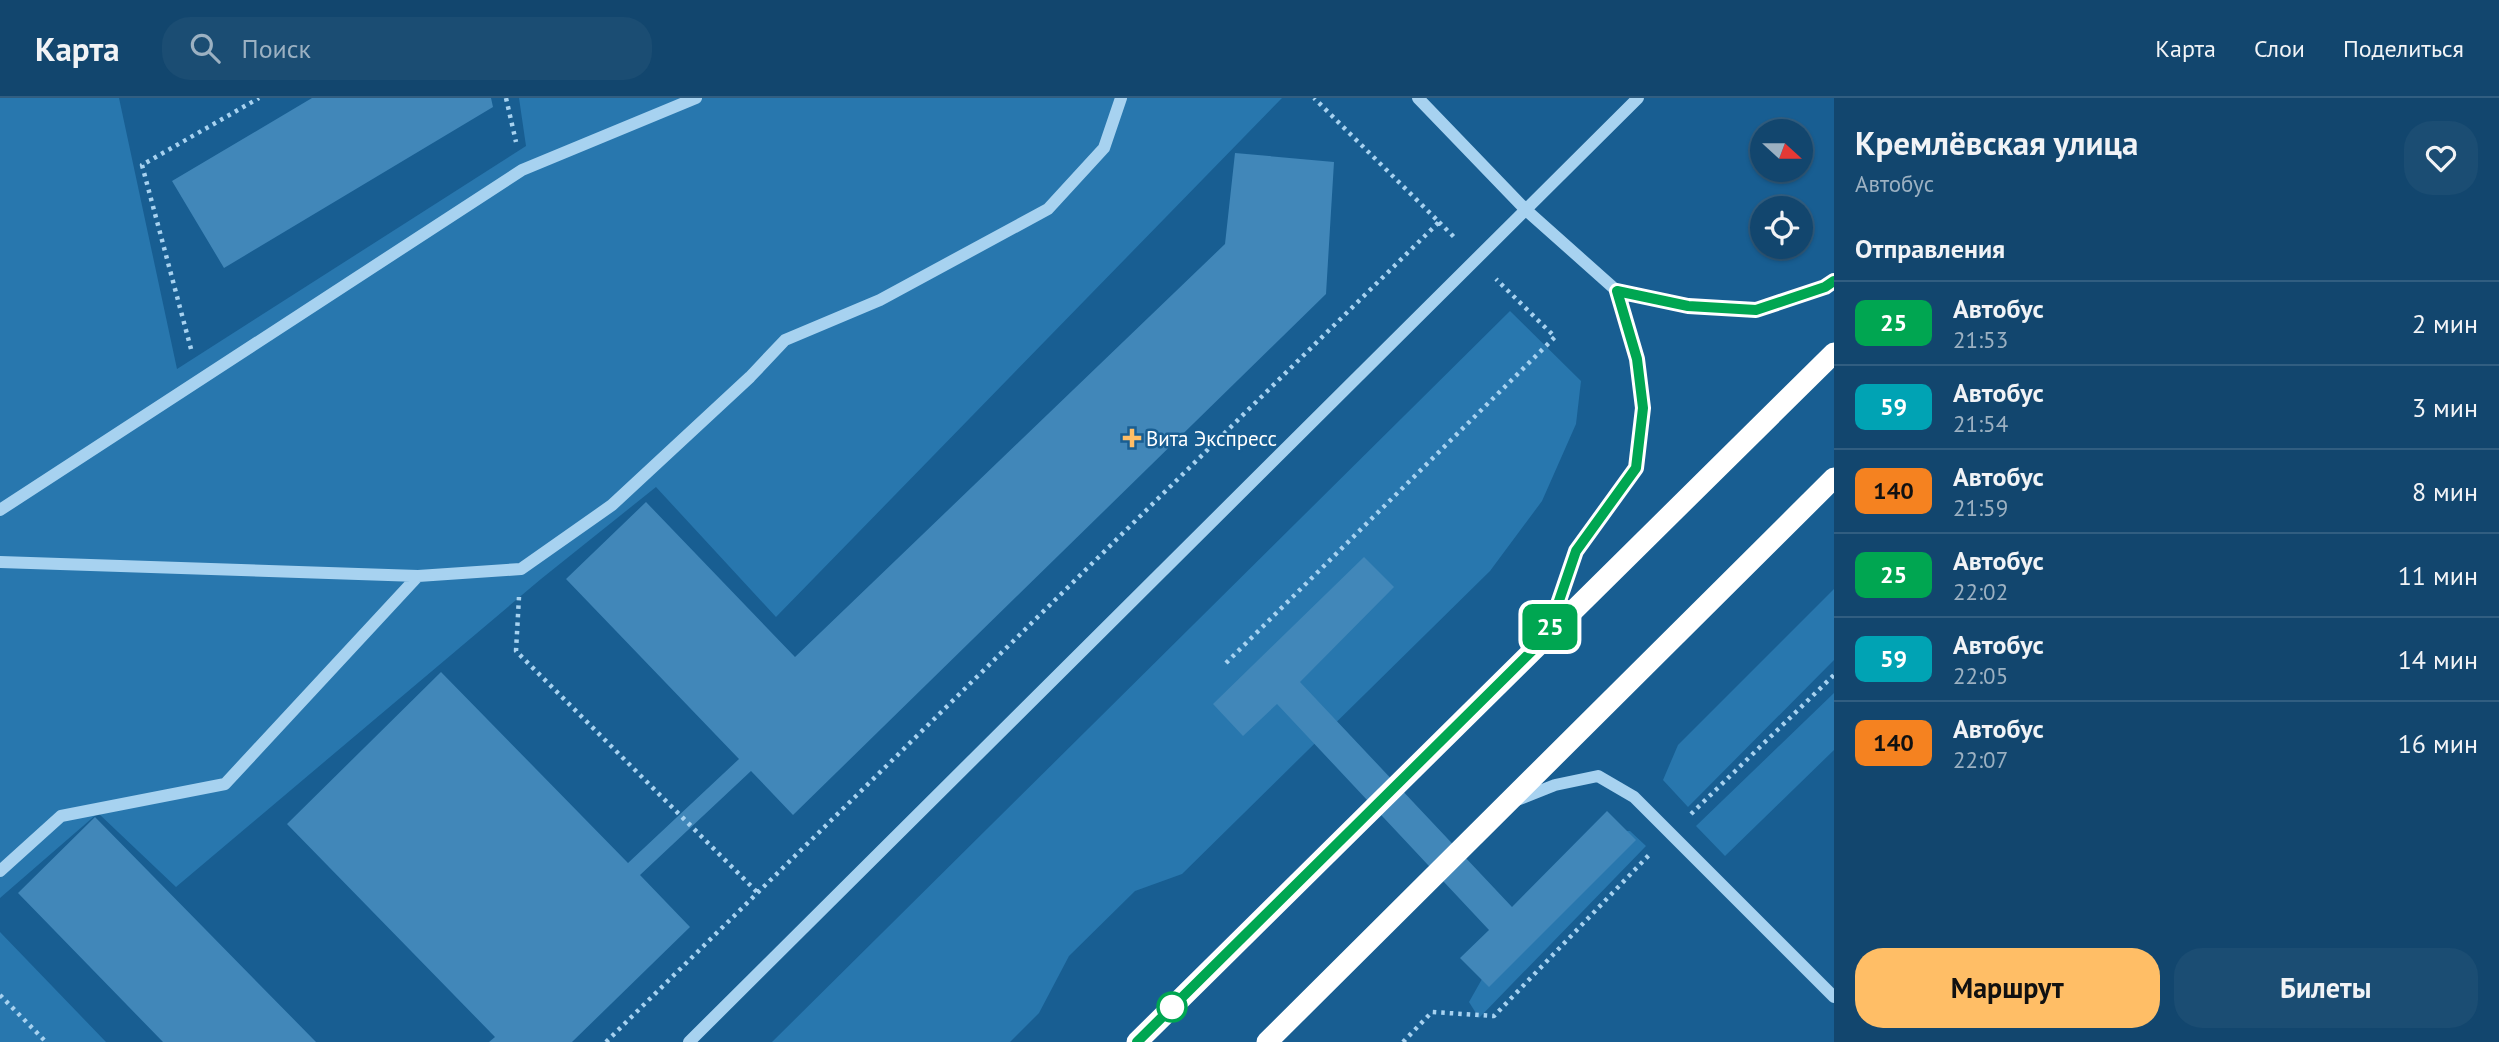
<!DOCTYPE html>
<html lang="ru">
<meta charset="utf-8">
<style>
body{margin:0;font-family:"PT Sans",sans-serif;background:#1b4d73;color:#f1f3f6;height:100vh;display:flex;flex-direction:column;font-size:26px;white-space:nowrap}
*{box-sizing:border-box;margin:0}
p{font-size:23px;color:#9cb1c2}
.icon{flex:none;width:38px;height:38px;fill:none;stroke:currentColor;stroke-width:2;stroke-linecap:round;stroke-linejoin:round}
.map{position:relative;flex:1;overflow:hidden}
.drawer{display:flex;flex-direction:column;background:#12466e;width:665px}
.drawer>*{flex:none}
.badge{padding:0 14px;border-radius:10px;font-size:24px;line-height:46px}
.needle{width:46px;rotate:111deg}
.fabs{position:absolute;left:1750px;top:21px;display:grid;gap:14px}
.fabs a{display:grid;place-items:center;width:63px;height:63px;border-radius:50%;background:#12466e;box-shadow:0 2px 5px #0004,0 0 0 2px #315e81;font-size:35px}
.map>.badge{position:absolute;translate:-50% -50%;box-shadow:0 0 0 4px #fff}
h2{padding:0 21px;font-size:26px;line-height:63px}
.round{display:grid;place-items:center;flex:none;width:74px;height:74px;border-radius:28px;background:#1b4d73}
.overview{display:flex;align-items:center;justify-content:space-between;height:119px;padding:0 21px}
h1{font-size:33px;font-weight:800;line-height:52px}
.cta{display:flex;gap:14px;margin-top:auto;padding:14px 21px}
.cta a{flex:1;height:80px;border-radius:28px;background:#ffbe66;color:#111;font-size:28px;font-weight:800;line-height:80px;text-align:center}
.cta a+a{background:#1b4d73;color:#f1f3f6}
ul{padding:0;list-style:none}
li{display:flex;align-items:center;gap:21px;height:84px;padding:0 21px;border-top:2px solid #315e81}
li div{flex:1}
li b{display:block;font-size:26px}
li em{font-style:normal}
li .badge{min-width:77px;font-weight:700;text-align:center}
header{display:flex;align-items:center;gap:42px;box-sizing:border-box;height:98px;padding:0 35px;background:#12466e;border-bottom:2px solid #315e81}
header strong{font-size:33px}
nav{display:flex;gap:38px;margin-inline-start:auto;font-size:24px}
.search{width:490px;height:63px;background:#1b4d73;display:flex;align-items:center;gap:18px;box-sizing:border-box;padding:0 24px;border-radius:28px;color:#9cb1c2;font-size:26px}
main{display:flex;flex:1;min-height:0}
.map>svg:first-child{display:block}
.green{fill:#2877ae}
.building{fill:#4187b9}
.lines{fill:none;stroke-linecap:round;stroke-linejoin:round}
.path{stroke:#a7d2f0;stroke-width:4.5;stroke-dasharray:3.5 5;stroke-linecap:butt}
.minor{stroke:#a7d2f0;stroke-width:12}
.highway{stroke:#fff;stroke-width:21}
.line-casing{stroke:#fff;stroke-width:16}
.line{stroke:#00a651;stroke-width:10}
.poi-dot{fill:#ffbe66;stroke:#185e92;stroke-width:2.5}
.stop-dot{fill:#fff;stroke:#00a651;stroke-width:3.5}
.labels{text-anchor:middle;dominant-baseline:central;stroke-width:5;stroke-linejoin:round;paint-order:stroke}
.poi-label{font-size:21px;fill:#fff;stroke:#185e92;text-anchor:start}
</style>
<header>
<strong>Карта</strong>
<div class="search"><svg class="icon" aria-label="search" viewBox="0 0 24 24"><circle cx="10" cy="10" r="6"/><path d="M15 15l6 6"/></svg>Поиск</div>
<nav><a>Карта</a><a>Слои</a><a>Поделиться</a></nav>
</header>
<main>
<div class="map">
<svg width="1834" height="944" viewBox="0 0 1834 944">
<rect width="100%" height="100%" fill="#185e92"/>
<path class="green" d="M 0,0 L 119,0 L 177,271 L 526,48 L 519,0 L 1282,0 L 776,519 L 656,389 L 541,481 L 176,789 L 98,715 L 0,800 Z
M 1510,213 L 1581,283 L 1576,326 L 1542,403 L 1490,473 L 1182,776 L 1135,793 L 1069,858 L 1039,915 L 1010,944 L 772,944 Z
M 1834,491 L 1834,562 L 1688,709 L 1663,682 L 1678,647 Z
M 1834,595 L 1834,652 L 1725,758 L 1696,728 Z
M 1602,733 L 1630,733 L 1646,748 L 1479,920 L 1469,904 L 1516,821 Z
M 0,834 L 106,944 L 0,944 Z"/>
<path class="building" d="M 312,0 L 491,0 L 493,9 L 224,170 L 172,83 Z
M 1235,55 L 1334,64 L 1326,196 L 793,717 L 751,673 L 640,777 L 690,829 L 572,944 L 489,944 L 495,939 L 287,726 L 441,574 L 628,765 L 739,661 L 566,481 L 646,404 L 795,559 L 1225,146 Z
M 1364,459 L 1394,489 L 1300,584 L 1512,809 L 1607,713 L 1636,742 L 1489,889 L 1460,860 L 1489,832 L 1277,606 L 1243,638 L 1213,606 Z
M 95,719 L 205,831 L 316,944 L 163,944 L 18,795 Z"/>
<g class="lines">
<path class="path" d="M 506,0 L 516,44
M 1439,124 L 1455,140
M 191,251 L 142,67 L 259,0
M 519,499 L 516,553 L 759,796
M 1226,565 L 1555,239 L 1496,181
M 1691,716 L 1834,577
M 0,897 L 46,944
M 606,944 L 1439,124 L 1314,0
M 1403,944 L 1432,914 L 1494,918 L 1650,756"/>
<path class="minor" d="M 1418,0 L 1525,111 L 1617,193
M 1617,193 L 1688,208 L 1756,212 L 1825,189 L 1834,183
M 0,412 L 522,72 L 696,0
M 0,464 L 418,478
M 1550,530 L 1576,453 L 1636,371 L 1642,310 L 1637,261 L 1617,193
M 1517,702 L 1555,687 L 1598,678 L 1634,699 L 1834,899
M 0,773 L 61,718 L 225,686 L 418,478 L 521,471 L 612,407 L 750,279 L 785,242 L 880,202 L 1048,111 L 1104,50 L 1121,0
M 689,944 L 1638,0"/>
<path class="highway" d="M 1137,944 L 1834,255
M 1267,944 L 1834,380"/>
</g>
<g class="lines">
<g class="line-casing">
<path id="line" d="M 1137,944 L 1547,538 L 1576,453 L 1636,370 L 1643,310 L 1637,261 L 1617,193 L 1688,208 L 1756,212 L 1825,189 L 1834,183"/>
</g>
<use href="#line" class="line"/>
</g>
<path class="poi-dot" d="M1128.5 329.5h7v7h7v7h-7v7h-7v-7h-7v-7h7z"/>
<circle class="stop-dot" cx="1172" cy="909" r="14"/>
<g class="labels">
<g class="poi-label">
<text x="1146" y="340">Вита Экспресс</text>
</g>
</g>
</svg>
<div class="fabs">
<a><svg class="needle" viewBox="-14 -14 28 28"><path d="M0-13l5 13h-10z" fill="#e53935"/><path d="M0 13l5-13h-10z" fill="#9cb1c2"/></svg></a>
<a><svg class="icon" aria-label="locate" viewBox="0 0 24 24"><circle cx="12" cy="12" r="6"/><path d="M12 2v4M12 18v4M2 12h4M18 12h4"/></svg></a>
</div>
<b class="badge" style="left:1550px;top:529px;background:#00a651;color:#fff">25</b>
</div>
<section class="drawer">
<div class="overview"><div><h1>Кремлёвская улица</h1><p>Автобус</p></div><a class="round"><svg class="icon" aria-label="heart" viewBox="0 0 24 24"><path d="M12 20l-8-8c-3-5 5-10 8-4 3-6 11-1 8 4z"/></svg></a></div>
<h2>Отправления</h2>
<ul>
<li><span class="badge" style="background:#00a651;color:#fff">25</span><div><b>Автобус</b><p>21:53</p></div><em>2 мин</em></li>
<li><span class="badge" style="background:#00a3b4;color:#fff">59</span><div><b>Автобус</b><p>21:54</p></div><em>3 мин</em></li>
<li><span class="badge" style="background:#f58220;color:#111">140</span><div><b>Автобус</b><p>21:59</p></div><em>8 мин</em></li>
<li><span class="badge" style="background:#00a651;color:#fff">25</span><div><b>Автобус</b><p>22:02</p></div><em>11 мин</em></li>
<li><span class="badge" style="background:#00a3b4;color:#fff">59</span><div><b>Автобус</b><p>22:05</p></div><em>14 мин</em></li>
<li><span class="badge" style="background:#f58220;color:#111">140</span><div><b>Автобус</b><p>22:07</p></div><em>16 мин</em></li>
</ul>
<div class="cta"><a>Маршрут</a><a>Билеты</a></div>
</section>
</main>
